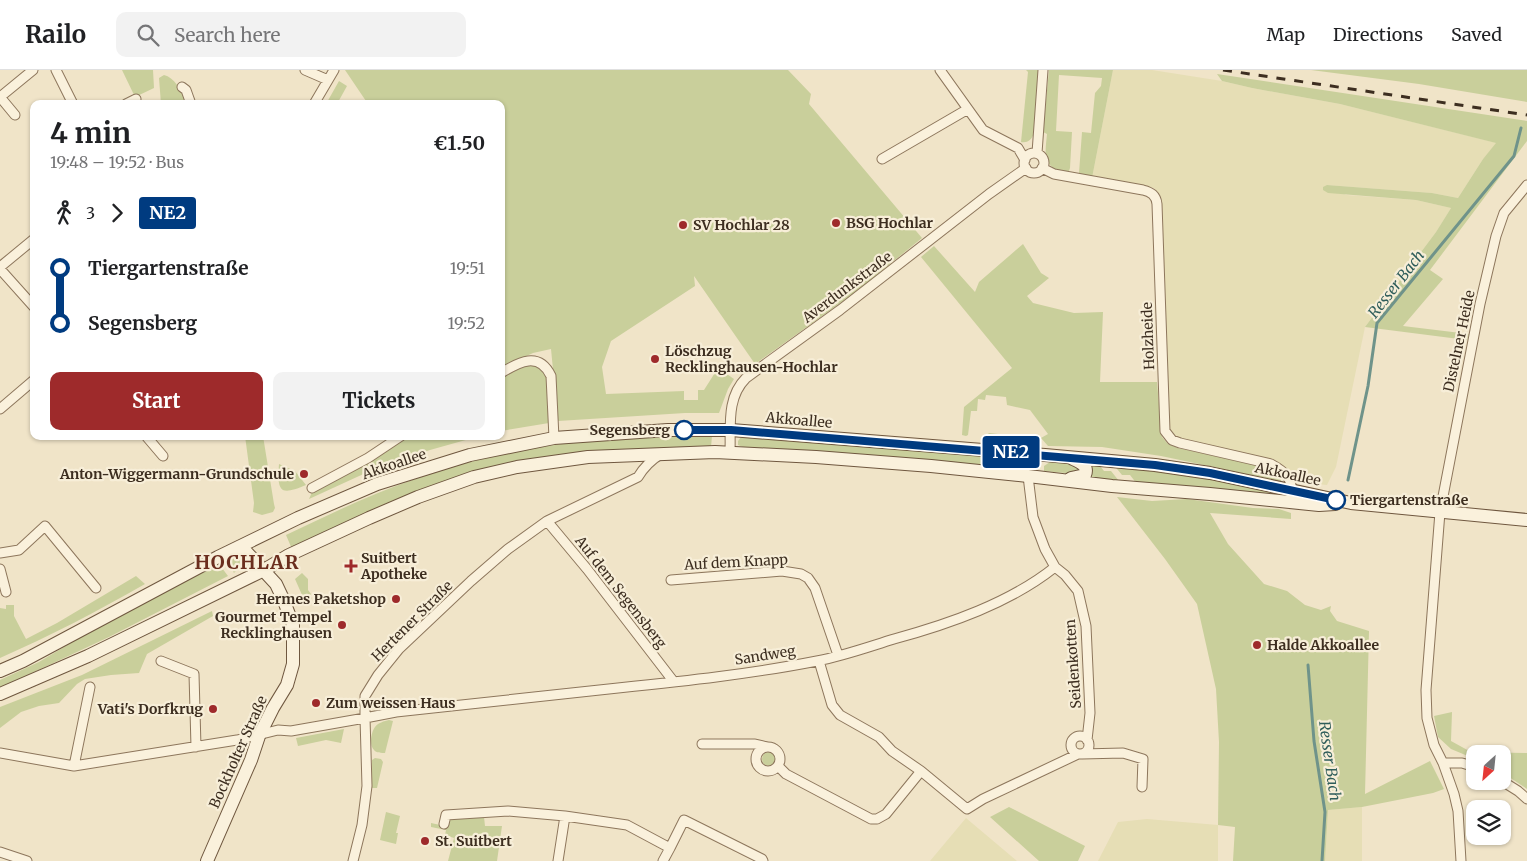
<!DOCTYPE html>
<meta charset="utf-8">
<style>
body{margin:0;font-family:Merriweather,serif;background:#f2f2f2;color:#202124;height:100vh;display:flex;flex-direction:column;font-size:19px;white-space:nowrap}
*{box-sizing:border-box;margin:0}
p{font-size:16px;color:#757577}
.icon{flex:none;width:28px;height:28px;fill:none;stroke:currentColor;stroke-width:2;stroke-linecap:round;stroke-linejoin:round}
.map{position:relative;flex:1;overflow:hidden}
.details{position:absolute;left:30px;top:30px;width:475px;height:340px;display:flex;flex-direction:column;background:#fff;border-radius:10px;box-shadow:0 1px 4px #0004}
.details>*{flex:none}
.badge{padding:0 10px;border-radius:4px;font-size:18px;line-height:32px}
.needle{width:32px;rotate:207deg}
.tools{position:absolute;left:1466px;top:675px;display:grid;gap:10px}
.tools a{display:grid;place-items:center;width:45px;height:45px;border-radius:10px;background:#fff;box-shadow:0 1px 4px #0004;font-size:25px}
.map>.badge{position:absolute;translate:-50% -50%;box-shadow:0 0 0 2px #fff}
.legs{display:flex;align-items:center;gap:8px;height:55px;padding:0 20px;font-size:16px}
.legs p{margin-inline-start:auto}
.overview{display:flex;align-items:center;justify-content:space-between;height:85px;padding:0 20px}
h1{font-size:28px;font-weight:700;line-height:38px}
.action{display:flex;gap:10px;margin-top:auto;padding:10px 20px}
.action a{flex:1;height:58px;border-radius:10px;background:#9e2a2b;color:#fff;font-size:20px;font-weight:700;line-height:58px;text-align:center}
.action a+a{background:#f2f2f2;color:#202124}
ul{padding:0 20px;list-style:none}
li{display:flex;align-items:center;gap:18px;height:55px;font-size:19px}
li i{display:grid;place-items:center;width:8px;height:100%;margin:0 6px;background:currentColor}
li i::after{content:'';width:12px;height:12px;margin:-6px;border:4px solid;border-radius:50%;background:#fff}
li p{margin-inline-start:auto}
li:first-child i{background:linear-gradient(#0000 50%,currentColor 0)}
li:last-child i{background:linear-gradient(currentColor 50%,#0000 0)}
header{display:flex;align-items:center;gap:30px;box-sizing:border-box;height:70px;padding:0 25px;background:#fff;border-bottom:1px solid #e0e0e0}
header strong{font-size:24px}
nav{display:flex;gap:28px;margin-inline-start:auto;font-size:18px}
.search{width:350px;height:45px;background:#f2f2f2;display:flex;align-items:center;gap:12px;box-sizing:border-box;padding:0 18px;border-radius:10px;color:#757577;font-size:19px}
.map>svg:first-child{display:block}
.farmland{fill:#e6deb5}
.green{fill:#c9cf9b}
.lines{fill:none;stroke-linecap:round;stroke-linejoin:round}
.stream{stroke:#6f938a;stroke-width:3}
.street-casing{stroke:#8d765c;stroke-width:11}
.secondary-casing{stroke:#6f573f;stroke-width:14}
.street{stroke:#faf1dc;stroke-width:9}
.secondary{stroke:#faf1dc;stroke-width:12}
.rail{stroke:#3d2e20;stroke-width:3;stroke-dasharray:9 9;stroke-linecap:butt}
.line-1-casing{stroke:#fff;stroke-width:11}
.line-1{stroke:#003b80;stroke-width:8}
.poi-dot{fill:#9e2a2b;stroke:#f7eed8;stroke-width:2}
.stop-1-dot{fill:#fff;stroke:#003b80;stroke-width:2.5}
.labels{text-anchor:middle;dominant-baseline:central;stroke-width:4.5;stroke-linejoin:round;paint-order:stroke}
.poi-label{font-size:14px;font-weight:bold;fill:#3d2e20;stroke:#f7eed8;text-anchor:start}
.street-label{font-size:14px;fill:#3d2e20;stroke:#f7eed8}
.stop-label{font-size:14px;font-weight:bold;fill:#3d2e20;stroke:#f7eed8;text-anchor:end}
.water-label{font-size:15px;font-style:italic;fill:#2f5d5a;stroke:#f7eed8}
.district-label{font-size:19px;font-weight:bold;letter-spacing:1px;fill:#6b2e1e;stroke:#f7eed8}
</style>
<header>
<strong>Railo</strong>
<div class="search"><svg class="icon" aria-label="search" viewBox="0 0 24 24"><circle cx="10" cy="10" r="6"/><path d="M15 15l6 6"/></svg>Search here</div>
<nav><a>Map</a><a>Directions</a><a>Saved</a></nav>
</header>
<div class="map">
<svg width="1527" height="791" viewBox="0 0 1527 791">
<rect width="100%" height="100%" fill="#f0e4c8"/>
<path class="farmland" d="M 1113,0 L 1152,0 L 1222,11 L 1252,18 L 1340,34 L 1497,73 L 1483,89 L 1458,128 L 1432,123 L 1327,115 L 1346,125 L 1416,130 L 1451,138 L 1436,162 L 1365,257 L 1336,397 L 1327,415 L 1298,412 L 1292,404 L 1278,393 L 1197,374 L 1174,367 L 1170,362 L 1162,134 L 1159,125 L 1154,118 L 1092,108 Z
M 1362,737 L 1362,791 L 1325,791 L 1328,740 Z
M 966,748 L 1017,791 L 930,791 Z
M 1147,749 L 1218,755 L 1218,791 L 1098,791 L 1118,752 Z"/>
<path class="green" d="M 122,0 L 153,0 L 154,18 L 135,27 Z
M 345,0 L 788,0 L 811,24 L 809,34 L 922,168 L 853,224 L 755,294 L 694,206 L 695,216 L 611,271 L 602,297 L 606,324 L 684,321 L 684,330 L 698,330 L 698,320 L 704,320 L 718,298 L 734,309 L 728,319 L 719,343 L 685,343 L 558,351 L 551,279 L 533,283 L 501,298 L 501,34 L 368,34 Z
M 1026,0 L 1038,0 L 1039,2 L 1034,64 C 1031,70 1028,73 1021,72 L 1028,2 Z
M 1049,0 L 1113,0 L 1092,108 L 1083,106 L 1079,103 L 1082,62 L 1091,63 L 1095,23 L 1101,16 L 1102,8 L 1059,5 L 1056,61 L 1072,62 L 1070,98 L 1069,101 L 1065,103 C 1042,96 1045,85 1047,64 L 1043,62 Z
M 1311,0 L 1527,0 L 1527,32 L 1419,14 Z
M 1217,4 L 1527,51 L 1527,71 L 1430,200 L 1443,209 L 1403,256 L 1469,264 L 1467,270 L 1365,257 L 1436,162 L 1451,138 L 1416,130 L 1328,123 L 1323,120 L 1323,117 L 1327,115 L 1432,123 L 1458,128 L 1483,89 L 1496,73 L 1340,34 L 1252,18 L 1222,11 Z
M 164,5 C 174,7 181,21 187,29 L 184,30 L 185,34 L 161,34 L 159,8 Z
M 339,11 L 347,16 L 337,34 L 326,34 Z
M 1023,174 L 1041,203 L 1049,208 L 1027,226 L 1033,233 L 1074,243 L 1103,242 L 1100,312 L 1157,312 L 1162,367 L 1168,374 L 1178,378 L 1266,397 C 1273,400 1282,403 1281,411 L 1161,386 L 1102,377 L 1048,376 L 1041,368 L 1048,364 L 1030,340 L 1007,335 L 1006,327 L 986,325 L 985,330 L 978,329 L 977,341 L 971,341 L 968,365 L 966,366 L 962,365 L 964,337 L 1012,298 L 921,187 L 934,176 L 975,222 L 979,212 Z
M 530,294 C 538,296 542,299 546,306 L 549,353 L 501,361 L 501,308 L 517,298 Z
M 989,363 L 1025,367 L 1029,368 L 1034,375 L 982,370 Z
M 245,366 L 263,366 L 274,434 L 275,438 L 273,442 L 262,445 L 253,442 L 254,433 Z
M 407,366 L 480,366 L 430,380 L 370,401 L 309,429 L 313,420 L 374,386 Z
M 662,366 L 712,366 L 711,377 L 613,380 L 541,389 L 292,479 L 286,465 C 328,445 371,424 415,409 C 456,394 498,384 541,377 C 581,370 622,369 662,366 Z
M 741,367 L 1019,389 L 1026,395 L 1024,400 L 745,378 L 738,375 L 738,371 Z
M 1050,392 L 1072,394 L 1079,400 L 1076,404 L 1044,401 L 1044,396 Z
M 1097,392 L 1104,401 L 1111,401 L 1119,411 L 1086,410 L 1091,395 Z
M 279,394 L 295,401 L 306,415 C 280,426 277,422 279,394 Z
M 1113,394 L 1176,401 L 1281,423 L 1281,425 L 1137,414 L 1130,405 L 1122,405 Z
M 1117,427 L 1152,431 L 1187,429 L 1253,438 L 1279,439 L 1291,443 L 1291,449 L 1210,443 L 1228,474 L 1264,514 L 1287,521 L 1305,535 L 1321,540 L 1331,536 L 1330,541 L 1337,551 L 1369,561 L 1365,724 L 1430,691 L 1444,719 L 1433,723 L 1362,737 L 1328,740 L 1325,791 L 1233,791 L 1235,757 L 1218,755 L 1219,672 L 1216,619 L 1197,534 L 1165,489 Z
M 232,487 L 239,487 L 242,491 L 241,495 L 234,503 L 226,490 Z
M 219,494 L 228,506 L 109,567 L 0,618 L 0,610 L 39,592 L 89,562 Z
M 302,503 L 308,509 L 308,520 L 311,524 L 310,526 L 312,528 L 309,531 L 311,533 L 306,534 L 295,509 Z
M 136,506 L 145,514 C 98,541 50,566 0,588 L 0,538 L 6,539 L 6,535 L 14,535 L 14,546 L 26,569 L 57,553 Z
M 212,541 L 213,546 L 147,584 L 139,603 L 111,605 L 85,609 L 77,614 L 59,633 L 39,636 L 21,642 L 0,658 L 0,637 L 82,605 Z
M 1452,642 L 1451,671 L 1471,682 L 1527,683 L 1527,719 L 1503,703 L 1502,684 L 1475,684 L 1475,689 L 1451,679 L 1438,667 L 1434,646 Z
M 389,650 L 393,651 L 385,683 C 382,683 376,683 374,680 C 369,676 371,662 375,657 C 378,653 384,651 389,650 Z
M 344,659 L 341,673 L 326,670 L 298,676 L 296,668 Z
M762 689a7 7 0 1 1 14 0a7 7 0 1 1-14 0Z
M 375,688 L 381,689 L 383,692 L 377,718 L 372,718 L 372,690 Z
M 1009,737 L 1085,776 L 1078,791 L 1039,791 L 990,747 Z
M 386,742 L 400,746 L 396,763 L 398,763 L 396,774 L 380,770 Z
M 484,747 L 485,756 L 502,756 L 497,791 L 448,791 L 454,768 L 445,765 L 446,760 L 431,757 L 431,753 L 445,756 L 448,749 Z"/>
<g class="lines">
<path class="stream" d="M 1348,410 L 1368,316 L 1377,253 L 1514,86 L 1521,58
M 1308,595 L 1314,671 L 1325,742 L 1322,791"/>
<g class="street-casing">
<path id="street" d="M 56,0 L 73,34
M 305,0 L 328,10
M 940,0 L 983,60 L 1018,78 L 1025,90
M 182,17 L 186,20 L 191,34
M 0,27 L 33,0
M 0,27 L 15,45
M 126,34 L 136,29
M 314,34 L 334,0
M 1037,83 L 1043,0
M1024 93a10 10 0 1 1 20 0a10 10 0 1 1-20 0Z
M 882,89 L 968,39
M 1042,98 L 1054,104 L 1143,120 C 1151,122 1156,125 1157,134 L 1165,361 L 1172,370 L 1180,373 L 1271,394 C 1284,401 1294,409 1291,425
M 0,197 L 34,169
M 0,199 L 34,237
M 501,303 C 519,292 539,281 551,306 L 554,368
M 0,339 L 34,310
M 146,366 L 163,386
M 730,383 C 731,357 726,328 746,308 L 840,240 L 989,124 L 1026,98
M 312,418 L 368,388 L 401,366
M 547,451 L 587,499 L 674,612
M 0,483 L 19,480 L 45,456 L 96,518
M 1055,497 L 1065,505 L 1078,521 L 1086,556 L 1090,643 L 1087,670
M 0,499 L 6,522
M 671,510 L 782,501 L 801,504 L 808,508 L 815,518 L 838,585
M 161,591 L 194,604 L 196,677
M1071 675a9 9 0 1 1 18 0a9 9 0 1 1-18 0Z
M 702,674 L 755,674 L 767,677
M756 689a12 12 0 1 1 24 0a12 12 0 1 1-24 0Z
M 0,683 L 74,696 L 237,670 L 278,660 L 291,661 L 365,648 L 365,626 L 378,605 L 399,579 L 471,511 L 508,479 L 547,451 L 638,407 C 644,397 651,390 661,384
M 1082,684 L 1123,683 L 1143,689 L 1142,717
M 1443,693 L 1454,724 L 1458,741 L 1461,791
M 74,696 L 90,617
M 778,696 L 786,704 L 871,749 L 877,749 L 886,744 L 921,701 L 892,681 L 879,667 L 840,645 L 832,635 L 819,591
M 1475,697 L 1462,693 L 1443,693 L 1434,675 L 1427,648 L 1426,620 L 1440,442 L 1480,234 L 1496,166 L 1504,143 L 1527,115
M 921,701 L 967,739 L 983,729 L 1078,684
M 1502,711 L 1518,721 L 1527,729
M 565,746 L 627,755 L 670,778 L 684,750 L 762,789 L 763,791
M 444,754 L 446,745 L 508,741 L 565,746 L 558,791
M 0,782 L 27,791
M 353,791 L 362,755 L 367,716 L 365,648 L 396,642 C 470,634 544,626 618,618 C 685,611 751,604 817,591 C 843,586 868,577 894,569 C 949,554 1010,533 1055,497 L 1045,479 L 1033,447 L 1028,406
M 663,791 L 670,778"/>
</g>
<g class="secondary-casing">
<path id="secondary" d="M 1071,388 C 1079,392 1089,395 1085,405 L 1071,408
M 0,601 L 23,591 L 218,487 L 298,448 L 377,414 L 470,385 L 554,368 L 668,360 L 731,360 L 1045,385 L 1155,395 L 1210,403 L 1351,433 L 1527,450
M 0,624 L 88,586 L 264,500 L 289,485 L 369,448 L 418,427 L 474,407 L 517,397 L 588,387 L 715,382 L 816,387 L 931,396 L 1028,406 L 1112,416 L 1210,424 L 1319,435 L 1335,434
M 207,791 L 251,690 L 259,666 L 273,638 L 287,615 L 293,594 L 293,555 L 284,531 L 276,514 L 241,476"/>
</g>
<use href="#street" class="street"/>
<use href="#secondary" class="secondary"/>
<path class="rail" d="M 1223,0 L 1527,45"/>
</g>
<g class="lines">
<g class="line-1-casing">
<path id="line-1" d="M 684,360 L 731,360 L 1155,395 L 1210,403 L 1336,430"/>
</g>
<use href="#line-1" class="line-1"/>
</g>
<g class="poi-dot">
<circle cx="836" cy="153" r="5"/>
<circle cx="683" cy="155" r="5"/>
<circle cx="655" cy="289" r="5"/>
<circle cx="304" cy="404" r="5"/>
<path d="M348.5 488.5h5v5h5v5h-5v5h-5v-5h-5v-5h5z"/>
<circle cx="396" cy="529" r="5"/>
<circle cx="342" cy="555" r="5"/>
<circle cx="1257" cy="575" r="5"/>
<circle cx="316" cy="633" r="5"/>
<circle cx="213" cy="639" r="5"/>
<circle cx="425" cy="771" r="5"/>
</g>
<g class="stop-1-dot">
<circle cx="684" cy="360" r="9"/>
<circle cx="1336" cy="430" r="9"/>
</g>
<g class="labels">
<g class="poi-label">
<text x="846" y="153">BSG Hochlar</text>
<text x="693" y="155">SV Hochlar 28</text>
<text x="665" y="281">Löschzug<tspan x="665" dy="16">Recklinghausen-Hochlar</tspan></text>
<text x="294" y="404" text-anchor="end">Anton-Wiggermann-Grundschule</text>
<text x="361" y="488">Suitbert<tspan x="361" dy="16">Apotheke</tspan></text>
<text x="386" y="529" text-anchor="end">Hermes Paketshop</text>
<text x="332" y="547" text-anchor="end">Gourmet Tempel<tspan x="332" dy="16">Recklinghausen</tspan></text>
<text x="1267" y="575">Halde Akkoallee</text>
<text x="326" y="633">Zum weissen Haus</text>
<text x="203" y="639" text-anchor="end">Vati's Dorfkrug</text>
<text x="435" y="771">St. Suitbert</text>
</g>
<g class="street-label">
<text transform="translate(847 217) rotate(-37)">Averdunkstraße</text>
<text transform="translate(1148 266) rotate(-92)">Holzheide</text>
<text transform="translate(1459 271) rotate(-78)">Distelner Heide</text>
<text transform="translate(799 350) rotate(5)">Akkoallee</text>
<text transform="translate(394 394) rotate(-19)">Akkoallee</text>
<text transform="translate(1288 404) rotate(12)">Akkoallee</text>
<text transform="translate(736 492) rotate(-3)">Auf dem Knapp</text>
<text transform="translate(621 522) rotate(52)">Auf dem Segensberg</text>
<text transform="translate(412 551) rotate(-45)">Hertener Straße</text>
<text transform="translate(765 585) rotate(-9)">Sandweg</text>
<text transform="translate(1073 594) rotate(-94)">Seidenkotten</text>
<text transform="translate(238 682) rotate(-66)">Bockholter Straße</text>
</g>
<g class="stop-label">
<text x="670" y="360">Segensberg</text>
<text x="1350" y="430" text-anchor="start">Tiergartenstraße</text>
</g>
<g class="water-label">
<text transform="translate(1396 214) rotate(-52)">Resser Bach</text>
<text transform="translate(1330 691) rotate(82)">Resser Bach</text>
</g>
<g class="district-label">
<text x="247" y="492">HOCHLAR</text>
</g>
</g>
</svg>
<div class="tools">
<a><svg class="needle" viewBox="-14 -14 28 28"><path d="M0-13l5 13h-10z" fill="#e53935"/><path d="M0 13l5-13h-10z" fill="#757577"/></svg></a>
<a><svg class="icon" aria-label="layers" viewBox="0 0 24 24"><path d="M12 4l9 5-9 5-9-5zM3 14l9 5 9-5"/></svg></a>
</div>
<b class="badge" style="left:1011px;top:382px;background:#003b80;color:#fff">NE2</b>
<section class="details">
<div class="overview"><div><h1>4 min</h1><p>19:48 – 19:52 · Bus</p></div><b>€1.50</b></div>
<div class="legs"><svg class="icon" aria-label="walk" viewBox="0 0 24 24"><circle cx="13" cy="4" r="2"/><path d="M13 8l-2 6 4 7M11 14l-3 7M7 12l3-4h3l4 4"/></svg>3<svg class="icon" aria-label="forward" viewBox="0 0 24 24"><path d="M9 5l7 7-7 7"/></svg><b class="badge" style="background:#003b80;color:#fff">NE2</b></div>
<ul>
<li><i style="color:#003b80"></i><b>Tiergartenstraße</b><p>19:51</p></li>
<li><i style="color:#003b80"></i><b>Segensberg</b><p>19:52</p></li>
</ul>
<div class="action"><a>Start</a><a>Tickets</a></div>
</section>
</div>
